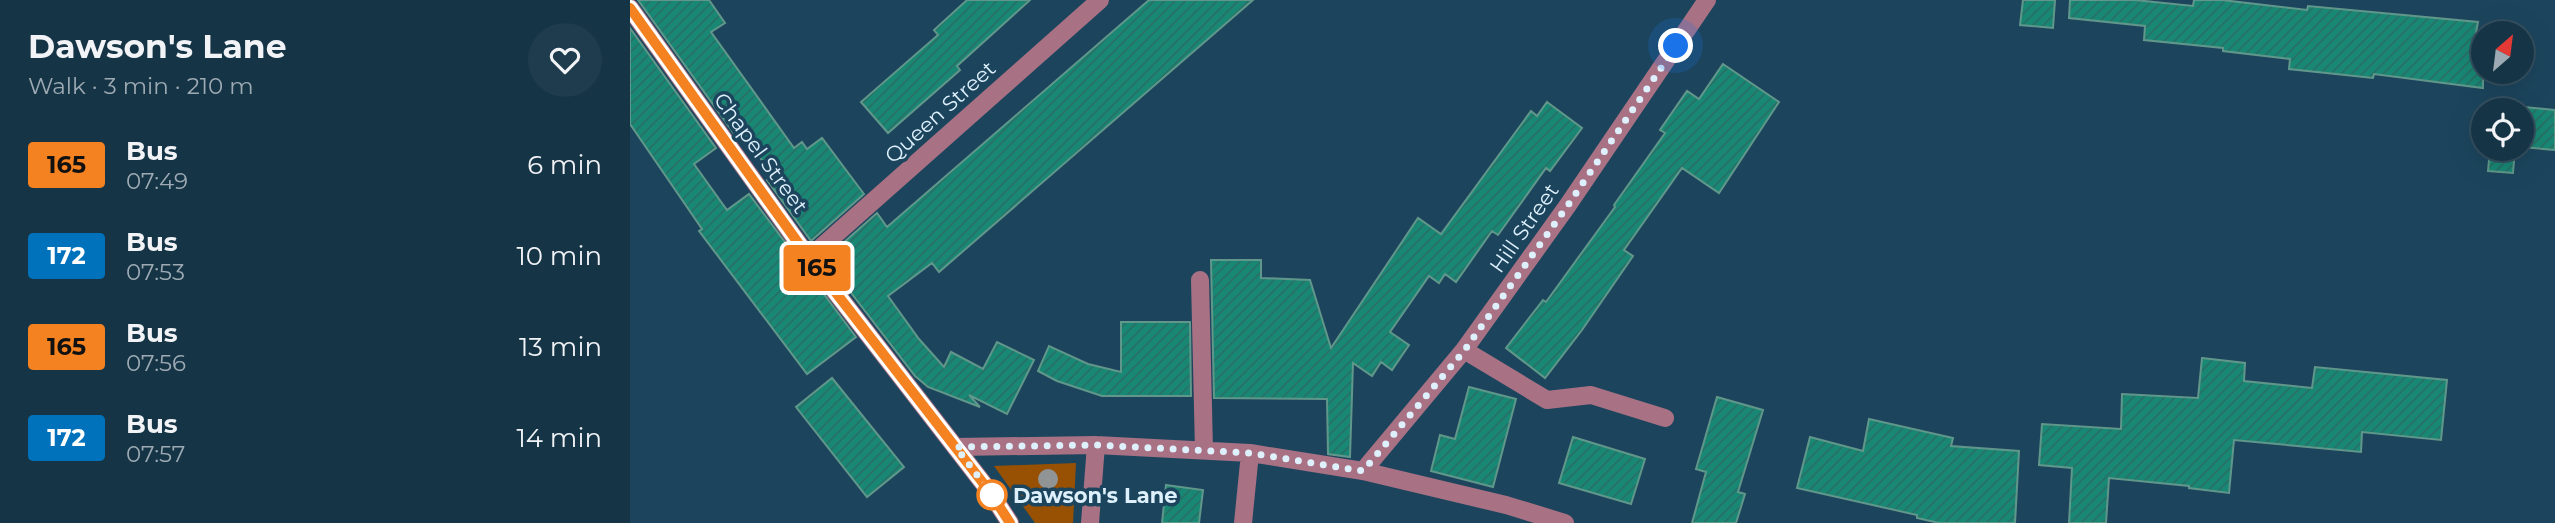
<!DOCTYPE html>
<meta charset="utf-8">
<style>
body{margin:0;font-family:Montserrat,sans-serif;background:#1e3c4d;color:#f1f3f6;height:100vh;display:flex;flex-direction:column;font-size:26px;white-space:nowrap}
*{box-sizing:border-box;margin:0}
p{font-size:23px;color:#9daab3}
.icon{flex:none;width:38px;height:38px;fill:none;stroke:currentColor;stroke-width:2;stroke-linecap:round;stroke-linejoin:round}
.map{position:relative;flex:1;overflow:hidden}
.panel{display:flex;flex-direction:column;background:#153446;width:630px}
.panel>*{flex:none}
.badge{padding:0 14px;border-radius:5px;font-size:24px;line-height:46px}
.needle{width:46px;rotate:28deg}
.tools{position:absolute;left:1841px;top:21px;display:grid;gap:14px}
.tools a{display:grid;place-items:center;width:63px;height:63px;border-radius:50%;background:#153446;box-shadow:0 7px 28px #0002,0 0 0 2px #344f5f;font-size:35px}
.you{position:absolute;width:35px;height:35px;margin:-18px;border:5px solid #fff;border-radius:50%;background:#1a73e8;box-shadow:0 0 0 10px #1a73e833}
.map>.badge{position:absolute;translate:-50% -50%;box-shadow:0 0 0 4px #fff}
.round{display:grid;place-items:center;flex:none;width:74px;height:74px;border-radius:37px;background:#1e3c4d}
.overview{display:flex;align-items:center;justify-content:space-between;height:119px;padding:0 28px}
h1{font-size:33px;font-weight:700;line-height:52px}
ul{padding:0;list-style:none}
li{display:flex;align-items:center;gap:21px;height:91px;padding:0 28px}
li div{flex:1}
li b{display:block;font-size:26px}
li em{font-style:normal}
li .badge{min-width:77px;font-weight:700;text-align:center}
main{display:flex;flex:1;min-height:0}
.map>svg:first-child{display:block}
.grass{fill:#985003}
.building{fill:url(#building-hatch);stroke:#61978a;stroke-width:2}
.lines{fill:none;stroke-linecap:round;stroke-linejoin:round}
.minor{stroke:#a97184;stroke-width:18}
.tree{fill:#909494}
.line-casing{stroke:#fff;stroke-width:16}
.line{stroke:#f58220;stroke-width:10}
.walk{stroke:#def0fc;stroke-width:7;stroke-dasharray:0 12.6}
.stop-dot{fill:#fff;stroke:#f58220;stroke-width:3.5}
.labels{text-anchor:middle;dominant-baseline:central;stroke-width:7;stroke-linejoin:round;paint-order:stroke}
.street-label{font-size:21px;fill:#def0fc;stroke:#1c455d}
.stop-label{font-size:21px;font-weight:bold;fill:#def0fc;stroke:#1c455d;text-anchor:start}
</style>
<main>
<section class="panel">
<div class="overview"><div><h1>Dawson's Lane</h1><p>Walk · 3 min · 210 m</p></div><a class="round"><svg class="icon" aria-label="heart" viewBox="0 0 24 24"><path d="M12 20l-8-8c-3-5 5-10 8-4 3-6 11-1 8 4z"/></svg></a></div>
<ul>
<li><span class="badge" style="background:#f58220;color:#111">165</span><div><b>Bus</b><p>07:49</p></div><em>6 min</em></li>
<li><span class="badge" style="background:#0072bc;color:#fff">172</span><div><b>Bus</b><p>07:53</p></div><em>10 min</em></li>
<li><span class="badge" style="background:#f58220;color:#111">165</span><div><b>Bus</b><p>07:56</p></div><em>13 min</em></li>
<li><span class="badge" style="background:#0072bc;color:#fff">172</span><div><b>Bus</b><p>07:57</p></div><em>14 min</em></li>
</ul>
</section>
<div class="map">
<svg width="1925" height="523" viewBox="0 0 1925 523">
<defs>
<pattern id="building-hatch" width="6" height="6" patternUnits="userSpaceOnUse" patternTransform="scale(1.75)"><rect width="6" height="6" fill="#188875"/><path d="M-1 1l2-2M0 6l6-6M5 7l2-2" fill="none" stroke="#296e65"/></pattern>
</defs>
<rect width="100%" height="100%" fill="#1c455d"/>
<path class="grass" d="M 446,463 L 443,523 L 405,523 L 364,466 Z"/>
<path class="building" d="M 8,0 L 79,0 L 95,23 L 81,32 L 164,148 L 172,142 L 177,149 L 192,138 L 234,194 L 181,241 L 137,180 L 142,176 L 129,156 L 110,131 L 105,135 Z
M 337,0 L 400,0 L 327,66 L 330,70 L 258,133 L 231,102 L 308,35 L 304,30 Z
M 519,0 L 623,0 L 309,272 L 302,263 L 258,296 L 289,339 L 314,367 L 321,352 L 353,369 L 367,342 L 404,360 L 377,414 L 339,395 L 350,407 L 298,387 L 285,376 L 195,259 L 247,213 L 257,227 Z
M 1393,0 L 1425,0 L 1423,28 L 1390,25 Z
M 1440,0 L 1505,0 L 1563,6 L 1564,0 L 1592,0 L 1677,10 L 1678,6 L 1848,22 L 1846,33 L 1853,34 L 1853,88 L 1744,74 L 1743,78 L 1659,69 L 1660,59 L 1593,51 L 1593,48 L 1514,40 L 1515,26 L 1439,18 Z
M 0,28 L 86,148 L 64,164 L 97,210 L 119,194 L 226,337 L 177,374 L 69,231 L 72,229 L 0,124 Z
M 1093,64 L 1149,102 L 1089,193 L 1052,168 L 994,250 L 1003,256 L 952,330 L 915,378 L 876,348 L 913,300 L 916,302 L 985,207 L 984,205 L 1035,133 L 1030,130 L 1057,91 L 1069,99 Z
M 917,102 L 952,128 L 920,171 L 916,168 L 868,235 L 862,231 L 826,282 L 815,274 L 809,283 L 799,276 L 760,332 L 779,345 L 762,370 L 751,362 L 742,376 L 723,363 L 720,457 L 698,454 L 697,399 L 584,398 L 581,260 L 631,260 L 631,278 L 680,280 L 701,348 L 788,218 L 811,234 L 901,111 L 907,116 Z
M 1864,104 L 1925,110 L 1925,150 L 1892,147 L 1892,110 L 1863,110 Z
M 1860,149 L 1885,149 L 1883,173 L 1858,171 Z
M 491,322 L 560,322 L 561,396 L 472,396 L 427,381 L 408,371 L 419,346 L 458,364 L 491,372 Z
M 1572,358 L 1615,363 L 1614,381 L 1682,388 L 1685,367 L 1817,380 L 1811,440 L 1732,432 L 1731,452 L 1604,440 L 1599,493 L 1559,488 L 1559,486 L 1479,478 L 1476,523 L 1439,523 L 1442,468 L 1409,465 L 1412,424 L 1491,429 L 1492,394 L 1568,398 Z
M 202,378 L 274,467 L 237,497 L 166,407 Z
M 839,387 L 886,399 L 863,487 L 801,471 L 810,435 L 825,439 Z
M 1087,397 L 1133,410 L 1108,492 L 1115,494 L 1106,523 L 1062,523 L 1076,472 L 1066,469 Z
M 1239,419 L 1323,438 L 1321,446 L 1389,451 L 1385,523 L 1309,523 L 1287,518 L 1287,515 L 1167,488 L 1180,437 L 1233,451 Z
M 943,437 L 1015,459 L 1001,504 L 929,483 Z
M 536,485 L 573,490 L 569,523 L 532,523 Z"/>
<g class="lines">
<path class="minor" d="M 0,8 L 179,258 L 360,492 L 380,523
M 179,258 L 470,0
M 570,280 L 574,450
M 834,350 L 917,400 L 961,395 L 1035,418
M 326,447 L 466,445 L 620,453 L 733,471 L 876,505 L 935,523
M 733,471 L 834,350 L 938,205 L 1077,0
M 460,523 L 466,445
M 613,523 L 620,453"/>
</g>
<circle class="tree" cx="418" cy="479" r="10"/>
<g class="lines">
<g class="line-casing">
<path id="line" d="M 0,8 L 179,258 L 360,492 L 380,523"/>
</g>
<use href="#line" class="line"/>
<path class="walk" d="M 362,495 L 326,447 L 466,445 L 620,453 L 733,471 L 834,351 L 938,205 L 1046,46"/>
</g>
<circle class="stop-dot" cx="362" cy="495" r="14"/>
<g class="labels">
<g class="street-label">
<text transform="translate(310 112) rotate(-42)">Queen Street</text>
<text transform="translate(131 153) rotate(54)">Chapel Street</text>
<text transform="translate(894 228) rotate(-55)">Hill Street</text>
</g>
<g class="stop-label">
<text x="383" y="495">Dawson's Lane</text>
</g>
</g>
</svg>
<div class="tools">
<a><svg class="needle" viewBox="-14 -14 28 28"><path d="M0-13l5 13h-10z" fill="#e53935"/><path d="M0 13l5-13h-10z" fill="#9daab3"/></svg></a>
<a><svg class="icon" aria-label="locate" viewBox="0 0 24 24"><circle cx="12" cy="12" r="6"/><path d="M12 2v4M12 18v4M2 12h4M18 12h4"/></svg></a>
</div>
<div class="you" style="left:1046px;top:46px"></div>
<b class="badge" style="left:187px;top:268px;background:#f58220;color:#111">165</b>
</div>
</main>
